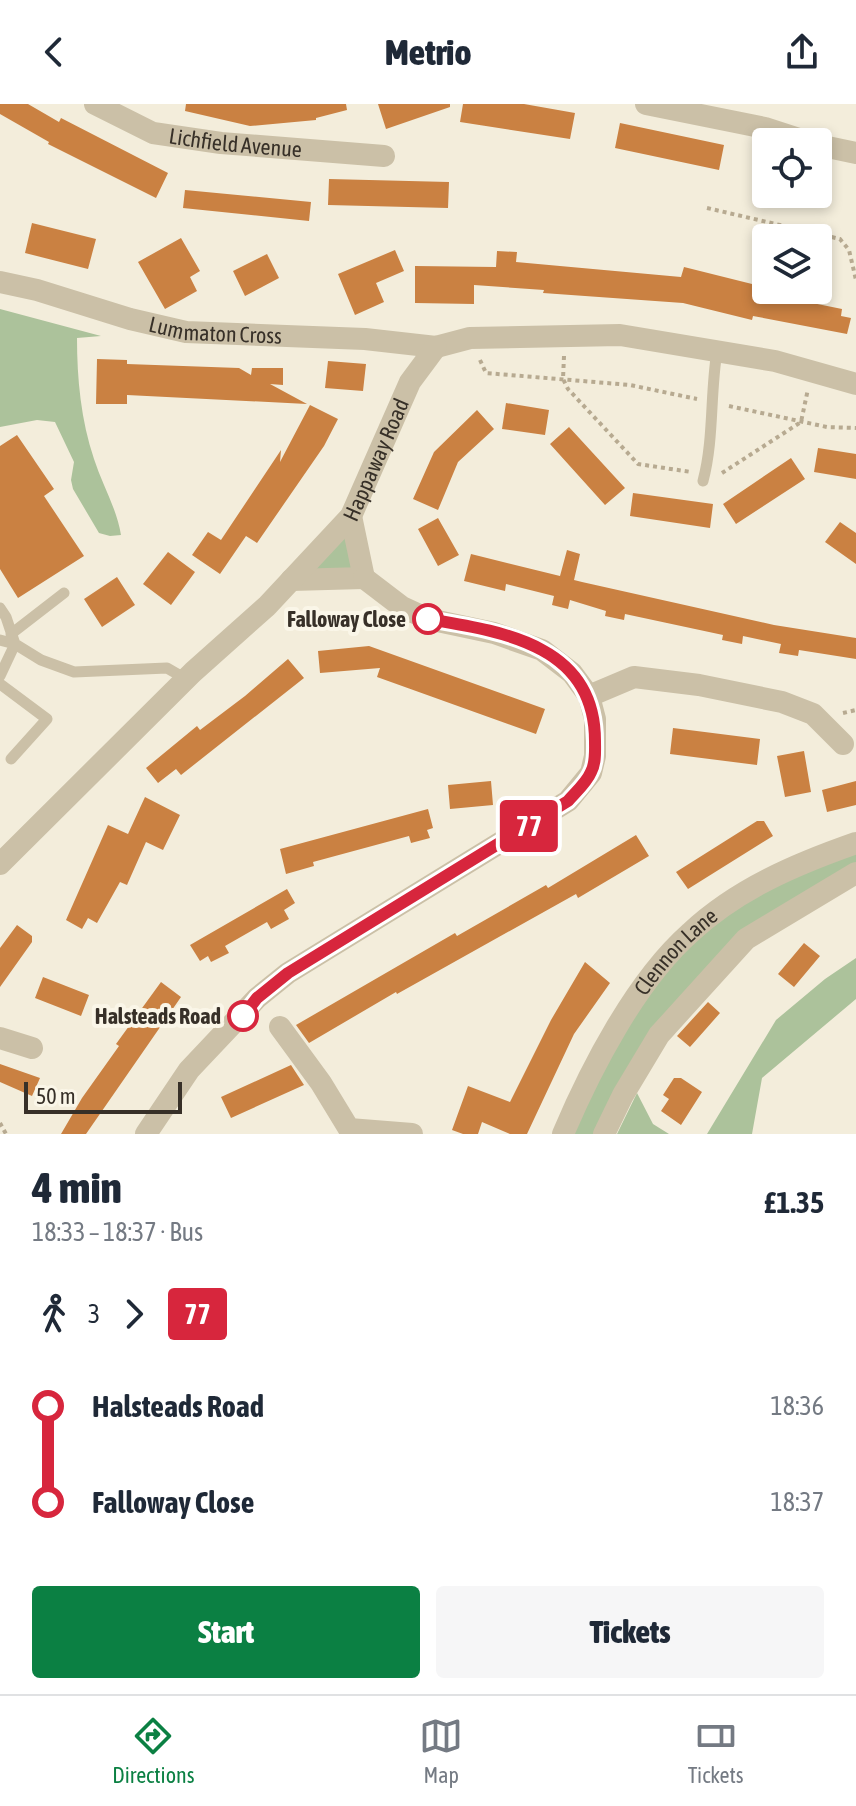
<!DOCTYPE html>
<meta charset="utf-8">
<style>
body{margin:0;font-family:"Asap Condensed",sans-serif;background:#f6f6f7;color:#1f2937;height:100vh;display:flex;flex-direction:column;font-size:30px;white-space:nowrap}
*{box-sizing:border-box;margin:0}
p{font-size:26px;color:#747a83}
.icon{flex:none;width:44px;height:44px;fill:none;stroke:currentColor;stroke-width:2;stroke-linecap:round;stroke-linejoin:round}
.map{position:relative;height:1030px;overflow:hidden}
.sheet{display:flex;flex-direction:column;background:#fff;flex:1}
.sheet>*{flex:none}
.badge{padding:0 16px;border-radius:6px;font-size:28px;line-height:52px}
.fabs{position:absolute;left:752px;top:24px;display:grid;gap:16px}
.fabs a{display:grid;place-items:center;width:80px;height:80px;border-radius:8px;background:#fff;box-shadow:0 4px 12px #0003;font-size:40px}
.scale{position:absolute;left:24px;bottom:20px;width:158px;box-sizing:border-box;padding-left:8px;border:4px solid #373028;border-top:0;font-size:22px;line-height:28px;white-space:nowrap;color:#373028;-webkit-text-stroke:6px #faf6e8;paint-order:stroke}
.map>.badge{position:absolute;translate:-50% -50%;box-shadow:0 0 0 4px #fff}
.legs{display:flex;align-items:center;gap:12px;height:88px;padding:0 32px;font-size:26px}
.legs p{margin-inline-start:auto}
.head{display:flex;align-items:center;justify-content:space-between;height:136px;padding:0 32px}
h1{font-size:44px;font-weight:800;line-height:60px}
.action{display:flex;gap:16px;margin-top:auto;padding:16px 32px}
.action a{flex:1;height:92px;border-radius:8px;background:#0b8043;color:#fff;font-size:32px;font-weight:800;line-height:92px;text-align:center}
.action a+a{background:#f6f6f7;color:#1f2937}
ul{padding:0 32px;list-style:none}
li{display:flex;align-items:center;gap:28px;height:96px;font-size:30px}
li i{display:grid;place-items:center;width:12px;height:100%;margin:0 10px;background:currentColor}
li i::after{content:'';width:20px;height:20px;margin:-10px;border:6px solid;border-radius:50%;background:#fff}
li p{margin-inline-start:auto}
li:first-child i{background:linear-gradient(#0000 50%,currentColor 0)}
li:last-child i{background:linear-gradient(currentColor 50%,#0000 0)}
header{display:flex;justify-content:space-between;align-items:center;height:104px;padding:0 32px;background:#fff;font-size:36px;font-weight:800}
.menu{display:flex;justify-content:space-around;align-items:center;height:112px;border-top:2px solid #e0e1e3;background:#fff;font-size:22px;color:#747a83}
.menu a{display:grid;justify-items:center;gap:4px}
.menu .selected{color:#0b8043}
.map>svg:first-child{display:block}
.green{fill:#acc29b}
.building{fill:#ca8142}
.lines{fill:none;stroke-linecap:round;stroke-linejoin:round}
.path{stroke:#b7aa91;stroke-width:4;stroke-dasharray:4 4;stroke-linecap:butt}
.service{stroke:#cbc0a7;stroke-width:11}
.minor{stroke:#cbc0a7;stroke-width:22}
.line-1-casing{stroke:#fff;stroke-width:18}
.line-1{stroke:#d7263d;stroke-width:12}
.stop-1-dot{fill:#fff;stroke:#d7263d;stroke-width:4}
.labels{text-anchor:middle;dominant-baseline:central;stroke-width:8;stroke-linejoin:round;paint-order:stroke}
.street-label{font-size:22px;fill:#373028;stroke:#faf6e8}
.stop-label{font-size:22px;font-weight:bold;fill:#373028;stroke:#faf6e8;text-anchor:end}
</style>
<header><svg class="icon" aria-label="back" viewBox="0 0 24 24"><path d="M15 5l-7 7 7 7"/></svg>Metrio<svg class="icon" aria-label="share" viewBox="0 0 24 24"><path d="M12 15V3M7 8l5-5 5 5M5 13v7h14v-7"/></svg></header>
<div class="map">
<svg width="856" height="1030" viewBox="0 0 856 1030">
<rect width="100%" height="100%" fill="#f3eddb"/>
<path class="green" d="M 0,205 L 101,232 L 77,234 C 77,275 81,316 94,355 C 102,380 117,405 121,431 L 110,432 L 99,429 L 73,385 L 71,376 L 74,358 L 55,318 L 37,316 L 0,323 Z
M 351,412 L 364,474 L 291,476 Z
M 856,739 L 856,769 L 712,870 L 604,1030 L 563,1030 L 582,987 L 690,828 Z
M 856,854 L 856,895 L 762,974 L 752,1030 L 707,1030 L 776,916 L 825,875 Z
M 637,989 L 653,1020 L 669,1030 L 617,1030 Z"/>
<path class="building" d="M 0,0 L 28,0 L 59,18 L 61,14 L 168,69 L 156,94 L 48,40 L 49,38 L 0,10 Z
M 186,0 L 346,0 L 347,6 L 316,14 L 316,16 L 250,22 L 185,7 Z
M 378,0 L 450,0 L 450,3 L 386,25 Z
M 463,0 L 524,0 L 575,9 L 570,35 L 460,18 Z
M 620,19 L 724,41 L 719,66 L 615,44 Z
M 329,75 L 449,78 L 448,104 L 328,101 Z
M 185,86 L 311,98 L 309,117 L 183,104 Z
M 32,119 L 96,135 L 88,165 L 25,149 Z
M 181,134 L 200,167 L 190,173 L 197,187 L 165,205 L 138,158 Z
M 395,146 L 404,167 L 376,179 L 384,198 L 355,211 L 338,170 Z
M 497,147 L 517,148 L 516,158 L 681,173 L 684,163 L 760,182 L 758,188 L 842,205 L 841,212 L 851,214 L 847,230 L 753,212 L 752,216 L 683,199 L 543,189 L 544,186 L 474,181 L 474,200 L 415,199 L 415,162 L 496,163 Z
M 267,150 L 279,174 L 245,192 L 233,167 Z
M 97,255 L 127,256 L 127,260 L 239,264 L 251,271 L 252,264 L 283,264 L 283,281 L 270,280 L 307,300 L 127,291 L 127,300 L 96,300 Z
M 328,257 L 366,260 L 363,287 L 325,284 Z
M 506,299 L 549,306 L 545,331 L 502,325 Z
M 310,301 L 338,315 L 324,342 L 257,439 L 246,432 L 220,470 L 192,451 L 208,428 L 221,436 L 281,346 L 280,358 Z
M 477,306 L 494,325 L 458,358 L 438,406 L 413,395 L 434,348 Z
M 569,323 L 625,384 L 605,401 L 550,340 Z
M 17,331 L 54,385 L 44,392 L 84,452 L 18,494 L 0,465 L 0,342 Z
M 818,344 L 856,350 L 856,375 L 814,368 Z
M 791,354 L 805,375 L 736,420 L 723,400 Z
M 633,389 L 713,400 L 710,424 L 630,412 Z
M 438,414 L 459,451 L 438,462 L 418,425 Z
M 840,418 L 856,429 L 856,460 L 825,438 Z
M 567,446 L 580,450 L 574,476 L 582,478 L 774,521 L 856,534 L 856,555 L 799,546 L 798,552 L 779,549 L 781,540 L 743,532 L 742,540 L 722,536 L 723,531 L 625,510 L 624,516 L 605,512 L 606,507 L 570,496 L 568,505 L 552,501 L 554,492 L 506,480 L 505,487 L 464,477 L 471,450 L 560,472 Z
M 168,448 L 195,468 L 171,501 L 143,480 Z
M 117,473 L 135,501 L 102,523 L 84,495 Z
M 369,542 L 545,605 L 536,630 L 377,573 L 380,564 L 320,569 L 318,547 Z
M 288,555 L 304,574 L 181,671 L 176,665 L 158,679 L 146,664 L 197,622 L 200,626 L 245,592 Z
M 673,624 L 760,635 L 757,661 L 670,650 Z
M 804,647 L 811,688 L 785,693 L 777,652 Z
M 491,677 L 493,701 L 450,705 L 448,681 Z
M 856,677 L 856,701 L 827,708 L 822,686 Z
M 145,693 L 180,711 L 163,746 L 146,738 L 127,781 L 120,778 L 97,819 L 88,814 L 82,825 L 66,816 L 108,721 L 128,730 Z
M 428,705 L 433,724 L 427,726 L 430,734 L 411,739 L 409,732 L 313,758 L 314,762 L 286,770 L 280,745 Z
M 757,717 L 764,717 L 773,732 L 688,785 L 676,768 Z
M 636,731 L 649,752 L 578,794 L 576,790 L 397,890 L 396,888 L 309,939 L 296,921 L 455,829 L 457,832 L 546,781 L 548,784 Z
M 287,785 L 295,799 L 284,806 L 289,815 L 271,825 L 267,818 L 225,842 L 229,849 L 211,858 L 208,852 L 200,857 L 190,841 Z
M 17,821 L 32,832 L 32,838 L 0,883 L 0,844 Z
M 804,839 L 820,852 L 794,883 L 778,870 Z
M 585,858 L 610,879 L 574,930 L 527,1030 L 510,1030 L 482,1018 L 478,1030 L 463,1030 L 452,1026 L 468,982 L 510,998 L 551,916 Z
M 43,873 L 89,891 L 81,912 L 35,894 Z
M 161,878 L 181,893 L 86,1030 L 61,1030 L 82,994 L 119,942 L 116,940 Z
M 708,898 L 720,909 L 690,943 L 677,932 Z
M 0,960 L 40,974 L 32,992 L 0,978 Z
M 291,961 L 304,981 L 231,1014 L 221,993 Z
M 674,974 L 681,974 L 702,988 L 681,1021 L 661,1007 L 669,995 L 663,991 Z"/>
<g class="lines">
<path class="path" d="M 707,104 L 840,135 L 849,146 L 856,176
M 564,252 L 563,275 L 568,285 L 638,360 L 691,368
M 480,256 L 486,269 L 630,281 L 697,295
M 729,302 L 827,323 L 856,324
M 722,369 L 801,318 L 808,285
M 843,609 L 856,606
M 0,1019 L 6,1030"/>
<path class="service" d="M 703,377 C 714,336 710,290 717,247
M 0,504 L 6,513 L 15,540 L 41,556 L 74,568 L 167,564 L 186,575
M 11,530 L 64,489
M 0,536 L 15,540 L 0,572
M 0,580 L 47,615 L 11,655"/>
<g class="minor">
<path id="s1" d="M 95,0 L 153,29 L 221,39 L 384,52"/>
<path d="M 646,0 L 765,24 L 808,38"/>
<path d="M 818,41 L 856,49"/>
<path id="s2" d="M 0,178 L 37,186 L 130,215 L 186,228 L 365,235 L 436,243 L 470,234 L 620,231 L 775,257 L 856,280"/>
<path d="M 291,476 L 364,474 L 351,412"/>
<path d="M 589,592 L 634,573 L 699,581 L 782,598 L 813,610 L 843,640"/>
<path id="s3" d="M 0,760 L 193,568 L 267,502 L 351,412 L 410,278 L 436,243"/>
<path d="M 280,923 L 321,979 L 349,1025 L 412,1030"/>
<path d="M 0,934 L 32,944"/>
<path d="M 146,1030 L 189,966 L 257,894 L 288,869 L 568,697 L 591,669 L 595,652 L 595,615 L 589,592 L 572,569 L 542,546 L 494,529 L 428,515 L 402,503 L 364,474"/>
<path id="s4" d="M 563,1030 C 591,964 636,877 690,829 C 737,785 796,760 856,739"/>
<path d="M 604,1030 L 623,991 L 659,931 L 746,835 L 856,769"/>
</g>
</g>
<g class="lines">
<g class="line-1-casing">
<path id="line-1" d="M 243,912 L 257,894 L 288,869 L 568,697 C 576,688 587,678 591,668 C 596,659 595,647 595,637 C 595,597 579,566 542,546 C 510,528 464,521 428,515"/>
</g>
<use href="#line-1" class="line-1"/>
</g>
<g class="stop-1-dot">
<circle cx="428" cy="515" r="14"/>
<circle cx="243" cy="912" r="14"/>
</g>
<g class="labels">
<g class="street-label">
<text stroke="none"><textPath href="#s1" startOffset="148">Lichfield Avenue</textPath></text>
<text stroke="none"><textPath href="#s2" startOffset="222">Lummaton Cross</textPath></text>
<text stroke="none"><textPath href="#s3" startOffset="556">Happaway Road</textPath></text>
<text stroke="none"><textPath href="#s4" startOffset="216">Clennon Lane</textPath></text>
</g>
<g class="stop-label">
<text x="406" y="515">Falloway Close</text>
<text x="221" y="912">Halsteads Road</text>
</g>
</g>
</svg>
<div class="fabs">
<a><svg class="icon" aria-label="locate" viewBox="0 0 24 24"><circle cx="12" cy="12" r="6"/><path d="M12 2v4M12 18v4M2 12h4M18 12h4"/></svg></a>
<a><svg class="icon" aria-label="layers" viewBox="0 0 24 24"><path d="M12 4l9 5-9 5-9-5zM3 14l9 5 9-5"/></svg></a>
</div>
<div class="scale">50 m</div>
<b class="badge" style="left:529px;top:722px;background:#d7263d;color:#fff">77</b>
</div>
<section class="sheet">
<div class="head"><div><h1>4 min</h1><p>18:33 – 18:37 · Bus</p></div><b>£1.35</b></div>
<div class="legs"><svg class="icon" aria-label="walk" viewBox="0 0 24 24"><circle cx="13" cy="4" r="2"/><path d="M13 8l-2 6 4 7M11 14l-3 7M7 12l3-4h3l4 4"/></svg>3<svg class="icon" aria-label="forward" viewBox="0 0 24 24"><path d="M9 5l7 7-7 7"/></svg><b class="badge" style="background:#d7263d;color:#fff">77</b></div>
<ul>
<li><i style="color:#d7263d"></i><b>Halsteads Road</b><p>18:36</p></li>
<li><i style="color:#d7263d"></i><b>Falloway Close</b><p>18:37</p></li>
</ul>
<div class="action"><a>Start</a><a>Tickets</a></div>
</section>
<nav class="menu">
<a class="selected"><svg class="icon" aria-label="directions" viewBox="0 0 24 24"><path d="M12 3l9 9-9 9-9-9zM9 14v-3h6M13 9l2 2-2 2"/></svg>Directions</a>
<a><svg class="icon" aria-label="map" viewBox="0 0 24 24"><path d="M3 6l6-2 6 2 6-2v14l-6 2-6-2-6 2zM9 4v14M15 6v14"/></svg>Map</a>
<a><svg class="icon" aria-label="tickets" viewBox="0 0 24 24"><path d="M3 7h18v10H3zM15 7v10"/></svg>Tickets</a>
</nav>
